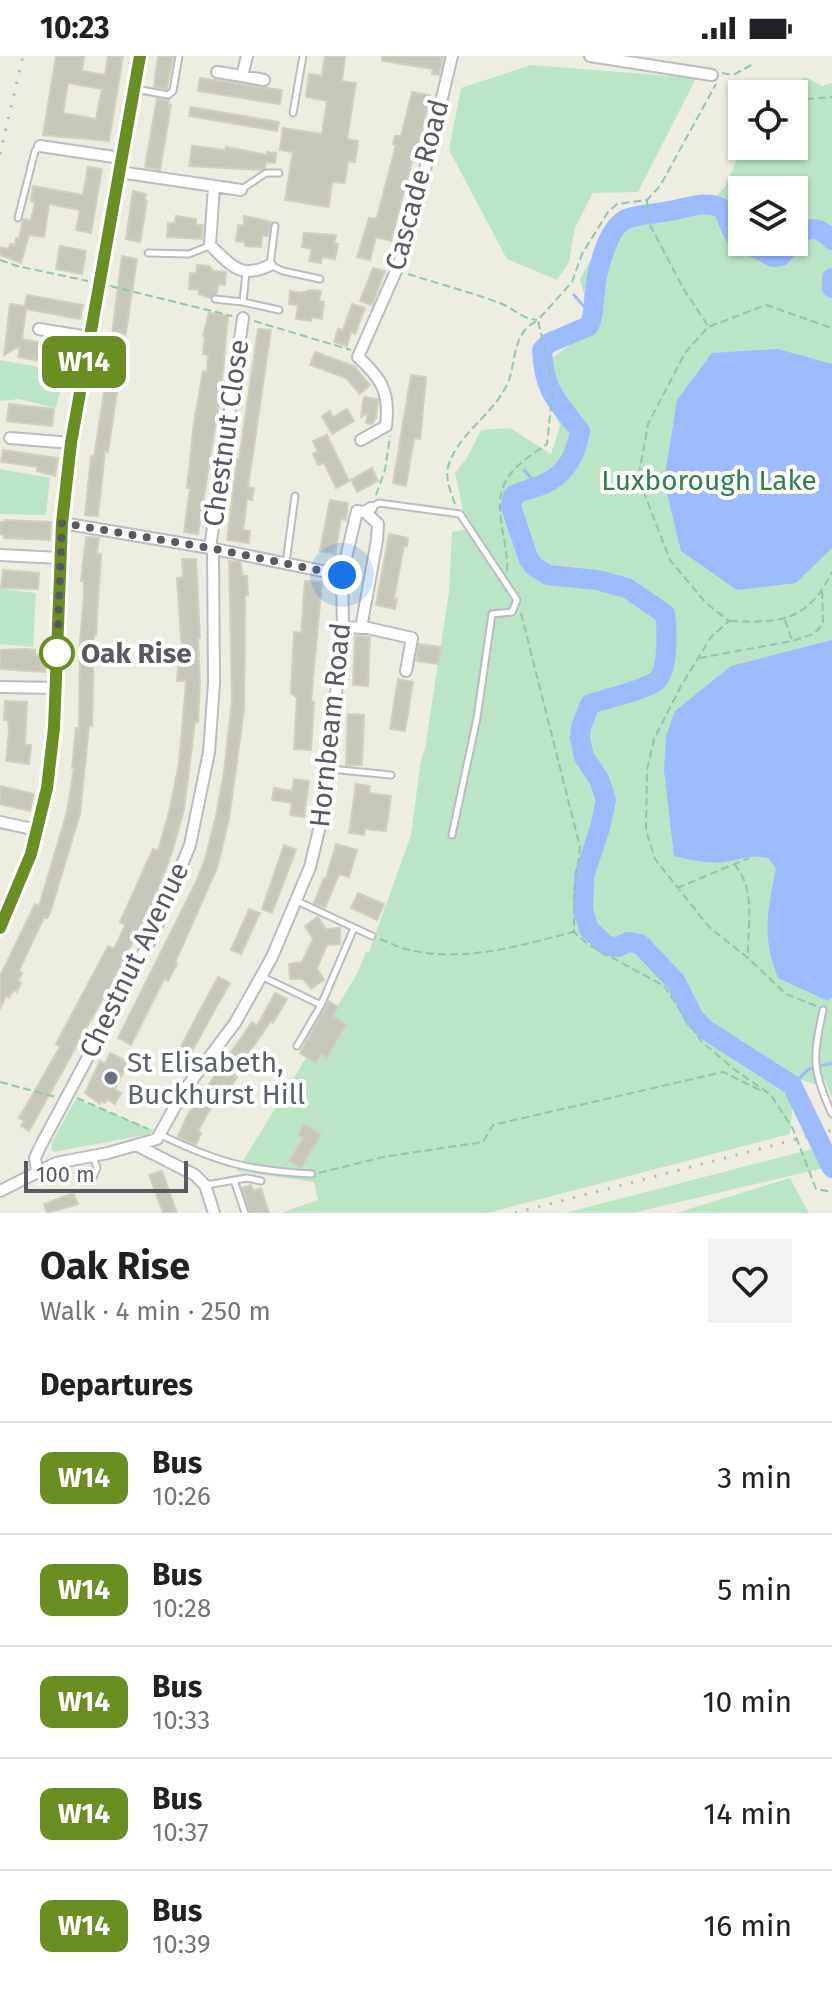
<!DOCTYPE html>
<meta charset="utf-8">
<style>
body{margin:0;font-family:"Fira Sans",sans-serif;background:#f2f2f2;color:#202124;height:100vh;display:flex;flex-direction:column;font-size:30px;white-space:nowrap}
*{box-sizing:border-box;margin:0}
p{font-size:26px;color:#757577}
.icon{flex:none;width:44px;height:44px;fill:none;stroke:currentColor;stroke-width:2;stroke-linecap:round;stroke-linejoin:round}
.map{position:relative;height:1157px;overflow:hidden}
.details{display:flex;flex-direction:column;background:#fff;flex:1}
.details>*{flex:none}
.badge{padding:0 16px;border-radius:12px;font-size:28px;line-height:52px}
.buttons{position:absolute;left:728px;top:24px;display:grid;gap:16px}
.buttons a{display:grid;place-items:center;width:80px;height:80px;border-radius:0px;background:#fff;box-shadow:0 2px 6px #0004;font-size:40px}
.scale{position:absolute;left:24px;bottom:20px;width:164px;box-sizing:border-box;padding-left:8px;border:4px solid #595a61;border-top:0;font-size:22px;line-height:28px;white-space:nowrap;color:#595a61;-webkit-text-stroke:6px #fff;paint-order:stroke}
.you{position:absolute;width:40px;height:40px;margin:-20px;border:6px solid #fff;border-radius:50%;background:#1a73e8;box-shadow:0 0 0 12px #1a73e833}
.map>.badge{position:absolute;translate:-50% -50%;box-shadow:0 0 0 4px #fff}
h2{padding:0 40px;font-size:30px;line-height:72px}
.round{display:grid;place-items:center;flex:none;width:84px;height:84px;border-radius:0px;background:#f2f2f2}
.overview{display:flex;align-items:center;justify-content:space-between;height:136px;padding:0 40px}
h1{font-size:38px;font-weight:700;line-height:60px}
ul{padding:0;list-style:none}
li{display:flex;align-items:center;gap:24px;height:112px;padding:0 40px;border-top:2px solid #e0e0e0}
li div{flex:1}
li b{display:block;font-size:30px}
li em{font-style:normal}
li .badge{min-width:88px;font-weight:700;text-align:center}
.status{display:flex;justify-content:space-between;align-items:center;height:56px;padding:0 40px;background:#fff;direction:ltr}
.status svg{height:22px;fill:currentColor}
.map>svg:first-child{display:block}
.green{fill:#bbe5c6;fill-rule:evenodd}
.water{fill:#9dbbff}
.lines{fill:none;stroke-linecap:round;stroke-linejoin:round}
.stream{stroke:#9dbbff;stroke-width:3}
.river{stroke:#9dbbff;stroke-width:20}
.building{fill:#c7c7bc;stroke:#d1d0be;stroke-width:2;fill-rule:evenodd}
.service-casing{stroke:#bbbbc2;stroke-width:9}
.minor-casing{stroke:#bbbbc2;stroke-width:14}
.tertiary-casing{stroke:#bbbbc2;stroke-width:16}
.path{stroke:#93c6ae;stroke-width:2;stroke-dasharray:8 4;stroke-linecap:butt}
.service{stroke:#fff;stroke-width:5}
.minor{stroke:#fff;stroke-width:10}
.tertiary{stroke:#fff;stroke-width:12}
.rail{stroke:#b5b6b6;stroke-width:3;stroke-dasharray:2 10;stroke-linecap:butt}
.line-casing{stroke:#fff;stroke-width:18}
.line{stroke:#6b8e23;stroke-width:12}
.walk{stroke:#595a61;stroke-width:8;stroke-dasharray:0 14.4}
.stop-dot{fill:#fff;stroke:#6b8e23;stroke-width:4}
.worship-dot{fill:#6b7280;stroke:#fff;stroke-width:3}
.labels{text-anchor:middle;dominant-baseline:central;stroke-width:8;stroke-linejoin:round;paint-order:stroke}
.street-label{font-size:28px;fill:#595a61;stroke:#fff}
.park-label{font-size:28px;fill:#308149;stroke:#fff}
.stop-label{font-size:28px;font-weight:bold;fill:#595a61;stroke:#fff;text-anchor:start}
.worship-label{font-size:28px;fill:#5b616d;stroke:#fff;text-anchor:start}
</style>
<div class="status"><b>10:23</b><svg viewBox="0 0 49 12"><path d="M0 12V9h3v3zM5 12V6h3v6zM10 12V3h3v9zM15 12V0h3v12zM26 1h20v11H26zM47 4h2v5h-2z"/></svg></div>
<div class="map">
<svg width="832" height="1157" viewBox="0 0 832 1157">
<rect width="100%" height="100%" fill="#ecece0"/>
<path class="green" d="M 531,9 L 696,22 L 638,136 L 593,137 L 575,172 L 569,206 L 557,224 L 507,203 L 449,94 L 461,32 Z
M 806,21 L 822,30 L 832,27 L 832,1042 L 825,1024 L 815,1028 L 801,1024 L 795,1027 L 790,1078 L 487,1157 L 281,1157 L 318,1144 L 314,1126 L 237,1115 L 357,918 L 366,896 L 369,896 L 411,779 L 421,704 L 425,693 L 449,536 L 452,476 L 467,473 L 455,417 L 467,402 L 481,374 L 510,372 L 551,398 L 560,370 L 535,315 L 579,282 L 590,260 L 580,223 L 597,192 L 625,166 L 700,157 L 725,131 L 743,90 L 794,90 L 794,38 L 776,38 ZM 742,134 L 794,134 L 794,186 L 742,186 Z
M 0,304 L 65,316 L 56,352 L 19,343 L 0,345 Z
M 0,413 L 50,422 L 46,459 L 0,458 Z
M 0,533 L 36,537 L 33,591 L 0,588 Z
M 76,1043 L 154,1074 L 150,1078 L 54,1096 L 51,1093 L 52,1086 Z
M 832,1088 L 832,1110 L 632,1157 L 565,1157 Z
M 790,1122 L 809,1157 L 676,1157 Z"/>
<path class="water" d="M 778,293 L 832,308 L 832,492 L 796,527 L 737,534 L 681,495 L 664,425 L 677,344 L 712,297 Z
M 832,584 L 832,941 L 828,945 L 778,922 C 761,879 768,855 776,812 L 768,802 C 746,798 744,803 725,806 C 707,808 691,804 674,800 L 664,714 L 666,680 L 675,655 L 731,610 Z"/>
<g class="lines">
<path class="stream" d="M 574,239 L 593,261
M 524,414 L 539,431
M 792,1029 L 809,1013 L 832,1007"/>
<path class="river" d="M 794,184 C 806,169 820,170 832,184
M 742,185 L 733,177 L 723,153 C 706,143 687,152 669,155 C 656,158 639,158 626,163 C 607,172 597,215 595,235 C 593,248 595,257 589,270 L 549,287 L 542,294 C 544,335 556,344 580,375 C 576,399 566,419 542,429 C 531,434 523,433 513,440 L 511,451 L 529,504 L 535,511 L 548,519 L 597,524 L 627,532 L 665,558 C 667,573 669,615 656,625 C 646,634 605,643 590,648 L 581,671 L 580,682 L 584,701 L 599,723 L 606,744 L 600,772 L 584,820 L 583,854 L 589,873 L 607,890 L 618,891 L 628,886 L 640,888 L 676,926 L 694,962 L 706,974 L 792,1029 L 832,1112
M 744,186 L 773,201 L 781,200 L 792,186
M 832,222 L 832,232"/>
</g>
<path class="building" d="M 56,0 L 84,0 L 82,15 L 105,19 L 108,0 L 123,0 L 109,85 L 43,79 ZM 68,27 L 102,33 L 96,63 L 63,57 Z
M 158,0 L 173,0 L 167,33 L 154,31 Z
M 325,0 L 345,0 L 342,25 L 356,27 L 347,83 L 358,85 L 355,106 L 348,105 L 345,127 L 332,126 L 329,151 L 285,144 L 293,96 L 280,94 L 283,72 L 322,78 L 327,45 L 306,41 L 309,18 L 322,20 Z
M 382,0 L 444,0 L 439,19 L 432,18 L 433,13 L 382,5 Z
M 200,22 L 282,34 L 280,48 L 198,35 Z
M 412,36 L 430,39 L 421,83 L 417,94 L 415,94 L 391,185 L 376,181 L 370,204 L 357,201 L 369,162 L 375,163 L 377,161 L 396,89 L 393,88 L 395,80 L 401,80 Z
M 157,43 L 169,44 L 169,49 L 171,49 L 160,114 L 145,111 Z
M 191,51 L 279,66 L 277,75 L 189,60 Z
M 192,90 L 225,94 L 226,91 L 267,99 L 267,96 L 276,97 L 275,107 L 266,106 L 265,112 L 261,114 L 189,110 Z
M 88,111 L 102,113 L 91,177 L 76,174 L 80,154 L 49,148 L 44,181 L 29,179 L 21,207 L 0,199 L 0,191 L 9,193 L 10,188 L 15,189 L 16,182 L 19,183 L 23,163 L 31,164 L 35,146 L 31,145 L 33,130 L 83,139 Z
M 133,135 L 146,138 L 145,144 L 147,145 L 140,186 L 126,183 Z
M 176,160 L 196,163 L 196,169 L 203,169 L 202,183 L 167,181 L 168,167 L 175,167 Z
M 244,160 L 272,166 L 268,180 L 262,180 L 261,191 L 245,190 L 245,186 L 236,185 L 238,169 L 244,170 Z
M 304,177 L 336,179 L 334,188 L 338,188 L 335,203 L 322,201 L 321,207 L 309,205 L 312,193 L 302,191 Z
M 60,190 L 86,195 L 82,218 L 56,213 Z
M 122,200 L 137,203 L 108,396 L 105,395 L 98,460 L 85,459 L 91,400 L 94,401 L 107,317 Z
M 197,209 L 209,210 L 213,215 L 226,216 L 225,229 L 218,228 L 217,238 L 210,242 L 199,238 L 199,234 L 189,233 L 190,217 L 196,218 Z
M 373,212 L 385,215 L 372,249 L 360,245 Z
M 309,234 L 321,235 L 319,245 L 324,246 L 322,263 L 312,261 L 311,265 L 296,263 L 298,249 L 289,248 L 290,235 L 302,237 Z
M 27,239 L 83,249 L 80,263 L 26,253 L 22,283 L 76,294 L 72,311 L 18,301 L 20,290 L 4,299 L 10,248 L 25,250 Z
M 352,248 L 365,252 L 355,278 L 351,276 L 347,290 L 334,286 L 338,273 L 343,274 Z
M 209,257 L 228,260 L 221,334 L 198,478 L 184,476 L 190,432 L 187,432 L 194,366 L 203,315 L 207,316 L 208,299 L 203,298 L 205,280 L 203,280 Z
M 258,273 L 271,274 L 248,431 L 254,432 L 252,444 L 247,443 L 243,474 L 250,475 L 249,487 L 227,484 L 237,403 L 239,403 Z
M 315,296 L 354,310 L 370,329 L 360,338 L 346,322 L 310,309 Z
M 411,319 L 426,321 L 420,383 L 414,382 L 406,430 L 393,427 Z
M 364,341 L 378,343 L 376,362 L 372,368 L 366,367 L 368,357 L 361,361 Z
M 9,348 L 54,353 L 52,370 L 7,365 Z
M 347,353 L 354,365 L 332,378 L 322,360 L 330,355 L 333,361 Z
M 327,379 L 349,425 L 336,432 L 324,407 L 318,409 L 313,398 L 318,396 L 313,385 Z
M 3,394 L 58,402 L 55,420 L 37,415 L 38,411 L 1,406 Z
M 372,412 L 378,425 L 357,436 L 351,424 Z
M 330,444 L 348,447 L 346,464 L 341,463 L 335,498 L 320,495 Z
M 5,464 L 51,466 L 50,484 L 4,482 L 4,479 L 0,478 L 0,466 L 5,466 Z
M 389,478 L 408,482 L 407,490 L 404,490 L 394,542 L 397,543 L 395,553 L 376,549 Z
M 86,481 L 99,482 L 97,497 L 101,498 L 96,579 L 94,579 L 92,670 L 89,669 L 80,758 L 50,857 L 47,862 L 44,861 L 19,915 L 22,917 L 18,925 L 21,927 L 17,936 L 14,934 L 9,942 L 6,940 L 0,953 L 0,920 L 35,848 L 39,850 L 67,756 L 74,712 L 72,712 L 76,672 L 79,672 L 80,584 L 84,541 L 84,525 L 81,525 Z
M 182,503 L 196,503 L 200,582 L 198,582 L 200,627 L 198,666 L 195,666 L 184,754 L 172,796 L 155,841 L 116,919 L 29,1075 L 21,1070 L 24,1065 L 19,1062 L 60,991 L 56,988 L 108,890 L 114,893 L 124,872 L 125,869 L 120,866 L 153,793 L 158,795 L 170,752 L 179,707 L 185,639 L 186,625 L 177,625 L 179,596 L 182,596 L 177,522 L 183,521 Z
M 229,505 L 240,506 L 243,520 L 247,520 L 248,539 L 245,539 L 244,654 L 229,763 L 217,812 L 175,907 L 177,908 L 168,925 L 164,923 L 131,989 L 118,982 L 196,826 L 205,803 L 216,760 L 224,716 L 232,644 Z
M 3,514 L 39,517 L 38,533 L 1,532 Z
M 305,525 L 322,526 L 312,634 L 311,645 L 314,646 L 311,694 L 294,693 L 297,642 L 291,637 L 294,576 L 301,577 Z
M 355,580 L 370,581 L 368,630 L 353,629 Z
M 419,588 L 441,591 L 438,608 L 416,605 Z
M 26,593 L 35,594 L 35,599 L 46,599 L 45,616 L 0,613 L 0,594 Z
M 398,623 L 413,626 L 405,675 L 390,673 Z
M 5,645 L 27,646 L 25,689 L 31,689 L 29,708 L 6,705 L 9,676 L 8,664 L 4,664 Z
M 348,658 L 364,659 L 362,709 L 346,709 Z
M 294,723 L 309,725 L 304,761 L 290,759 L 292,747 L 272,744 L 274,732 L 292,735 Z
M 356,728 L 370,730 L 369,737 L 391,740 L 386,775 L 365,773 L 364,779 L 349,777 Z
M 0,730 L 34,738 L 30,755 L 0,748 Z
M 336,788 L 357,794 L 349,821 L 339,818 L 325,852 L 314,847 L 324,822 L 326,822 Z
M 284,789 L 296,794 L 272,857 L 262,853 Z
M 358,837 L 384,848 L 377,864 L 351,852 Z
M 249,853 L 260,857 L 241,898 L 231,894 Z
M 318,861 L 326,873 L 340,872 L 340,888 L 327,889 L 317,912 L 324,924 L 311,933 L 303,923 L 290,923 L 289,908 L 302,906 L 313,883 L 305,870 Z
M 218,921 L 230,927 L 184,1009 L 174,1003 Z
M 275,937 L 287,943 L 273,967 L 271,965 L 234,1018 L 237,1021 L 225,1039 L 220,1035 L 198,1075 L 201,1077 L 196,1089 L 178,1081 L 187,1060 L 252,966 L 257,970 Z
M 329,945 L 338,951 L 333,960 L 346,968 L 327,1002 L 321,998 L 316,1007 L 300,997 Z
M 110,997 L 129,1006 L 115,1033 L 121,1037 L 115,1048 L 107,1043 L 105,1047 L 101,1045 L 100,1048 L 85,1037 L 100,1005 L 105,1008 Z
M 304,1068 L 321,1078 L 301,1112 L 289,1105 L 303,1082 L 298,1079 Z
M 162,1115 L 177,1157 L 163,1157 L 149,1119 Z
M 251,1129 L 253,1135 L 261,1132 L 269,1157 L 250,1157 L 242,1132 Z
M 73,1137 L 78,1148 L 47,1157 L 44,1148 Z"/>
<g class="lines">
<g class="service-casing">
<path id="service" d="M 135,33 L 168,39 L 173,35 L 179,0
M 293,57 L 303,0
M 242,133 L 266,117 L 279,117
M 18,162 L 35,95 L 39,91
M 275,170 L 270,209 L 283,215 L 320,223
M 148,197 L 189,198 L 209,190
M 246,216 L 243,246 L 279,254
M 215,243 L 243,246
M 372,451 L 379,447 L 460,458 L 517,544 L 512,556 L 492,558 L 477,662 L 452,779
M 286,507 L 295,440
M 330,713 L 391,719
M 297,845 L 372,880
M 261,920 L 321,949
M 823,954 C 813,1002 811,1012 832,1058
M 297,990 L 321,949 L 354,872
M 161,1079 C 217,1106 249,1115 312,1118
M 93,1121 L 97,1112 L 93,1100
M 234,1124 L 245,1157
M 206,1129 L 247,1122 L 261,1125"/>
</g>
<g class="minor-casing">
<path id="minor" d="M 247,0 L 242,20 L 264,24
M 590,0 L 712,19
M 217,16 L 242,20
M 40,90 L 121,102
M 119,116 L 214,130 L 210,189 C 231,209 240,224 270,209
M 214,130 L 241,134
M 39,273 L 88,281
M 10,382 L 71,387
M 361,384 L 386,370 C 390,336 382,323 358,301 L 396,215 L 412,168 L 452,0
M 62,467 L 210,492 L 342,519
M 210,492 L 243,262
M 0,499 L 60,502
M 343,571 L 368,572 L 412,582 L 406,615
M 361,572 L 377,484 L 378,468 L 365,456
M 0,631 L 56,632
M 0,766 L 37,774
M 136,1089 L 195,1119 L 205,1129 L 214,1157
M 37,1115 L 35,1102 L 40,1091 L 154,877 L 190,789 L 209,696 L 214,627 L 213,493
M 0,1135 L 56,1107 L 108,1097 L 157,1083 L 183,1036 L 235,967 L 272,901 L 310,811 L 324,753 L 343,571 L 342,519 L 357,455 L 365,456 L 371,452"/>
</g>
<g class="tertiary-casing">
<path id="tertiary" d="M 0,872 L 31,798 L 47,732 L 54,672 L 62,467 L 71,387 L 140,0"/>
</g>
<path class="path" d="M 722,17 L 733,19 L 753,8
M 794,41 L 809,43 L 832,41
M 647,145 L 649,167 L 683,232 L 708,270
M 0,204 L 17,210 L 88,225
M 408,218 C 439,228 471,236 502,248 C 514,253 523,263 537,264
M 110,230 L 232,260
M 254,265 L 351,294
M 376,439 L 385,414 L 390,380
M 455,448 C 451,437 445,422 448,411 C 458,376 496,358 509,324 C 516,303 513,276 537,265
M 507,515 C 509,482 487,445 512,416 C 521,405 536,396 547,388 L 553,331 L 538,264 L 572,226 L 582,198 L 608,156 L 617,148 L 647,144 L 660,130 L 716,28
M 521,557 L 580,791 L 574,835 L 574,876 L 589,889 L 664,930 L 701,985 L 735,1014 L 771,1039 L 793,1073 L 816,1133 L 832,1136
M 785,564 L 792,584
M 730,565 C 781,567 807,566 832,516
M 699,602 L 792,585 L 814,578 L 823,568 L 822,532
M 734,808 C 757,834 747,870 748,902
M 677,832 L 749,802
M 380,883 C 390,887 400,892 410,894 C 464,907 522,889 573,876
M 816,950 L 786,938 L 748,902 L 709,871 L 655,803 L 646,774 L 647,714 L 654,683 L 681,630 L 711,581 L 729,565 L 706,547 L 670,504 L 643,434 L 640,413 L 648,368 L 685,297 L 708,271 L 766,249 L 832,272
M 0,1026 L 56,1041
M 77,1042 L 148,1073
M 319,1117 L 383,1101 L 483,1086 L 493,1069 L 723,1016 L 762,1035"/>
<use href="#service" class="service"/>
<use href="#minor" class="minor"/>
<use href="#tertiary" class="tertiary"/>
<path class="rail" d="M 0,98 L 23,0
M 515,1157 L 832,1074"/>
</g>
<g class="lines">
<g class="line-casing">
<path id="line" d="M 0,872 L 31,798 L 47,732 L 54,672 L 62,467 L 71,387 L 140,0"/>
</g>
<use href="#line" class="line"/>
<path class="walk" d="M 57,597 L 62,467 L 210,492 L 342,519"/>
</g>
<circle class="stop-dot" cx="57" cy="597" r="16"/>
<circle class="worship-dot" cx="111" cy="1022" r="8"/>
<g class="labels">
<g class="street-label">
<text transform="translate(417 129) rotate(-75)">Cascade Road</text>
<text transform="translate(226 377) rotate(-82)">Chestnut Close</text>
<text transform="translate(330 669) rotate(-84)">Hornbeam Road</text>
<text transform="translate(134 904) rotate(-64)">Chestnut Avenue</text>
</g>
<g class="park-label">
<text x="709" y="424">Luxborough Lake</text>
</g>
<g class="stop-label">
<text x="81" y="597">Oak Rise</text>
</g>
<g class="worship-label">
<text x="127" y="1006">St Elisabeth,<tspan x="127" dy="32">Buckhurst Hill</tspan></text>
</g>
</g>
</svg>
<div class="buttons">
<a><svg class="icon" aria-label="locate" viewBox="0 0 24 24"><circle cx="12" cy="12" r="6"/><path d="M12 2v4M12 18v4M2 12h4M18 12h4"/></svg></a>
<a><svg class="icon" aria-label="layers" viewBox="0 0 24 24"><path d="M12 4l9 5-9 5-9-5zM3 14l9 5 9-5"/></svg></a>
</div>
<div class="scale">100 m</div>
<div class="you" style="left:342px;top:519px"></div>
<b class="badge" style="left:84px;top:306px;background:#6b8e23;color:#fff">W14</b>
</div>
<section class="details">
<div class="overview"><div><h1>Oak Rise</h1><p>Walk · 4 min · 250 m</p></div><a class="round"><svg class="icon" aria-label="heart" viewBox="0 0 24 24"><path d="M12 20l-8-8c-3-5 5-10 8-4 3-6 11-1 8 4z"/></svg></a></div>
<h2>Departures</h2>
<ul>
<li><span class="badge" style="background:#6b8e23;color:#fff">W14</span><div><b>Bus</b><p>10:26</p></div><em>3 min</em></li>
<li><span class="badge" style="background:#6b8e23;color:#fff">W14</span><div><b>Bus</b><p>10:28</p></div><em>5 min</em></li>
<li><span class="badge" style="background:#6b8e23;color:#fff">W14</span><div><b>Bus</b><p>10:33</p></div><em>10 min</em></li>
<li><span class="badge" style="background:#6b8e23;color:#fff">W14</span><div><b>Bus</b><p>10:37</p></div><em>14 min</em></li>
<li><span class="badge" style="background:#6b8e23;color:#fff">W14</span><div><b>Bus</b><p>10:39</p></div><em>16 min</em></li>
</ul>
</section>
